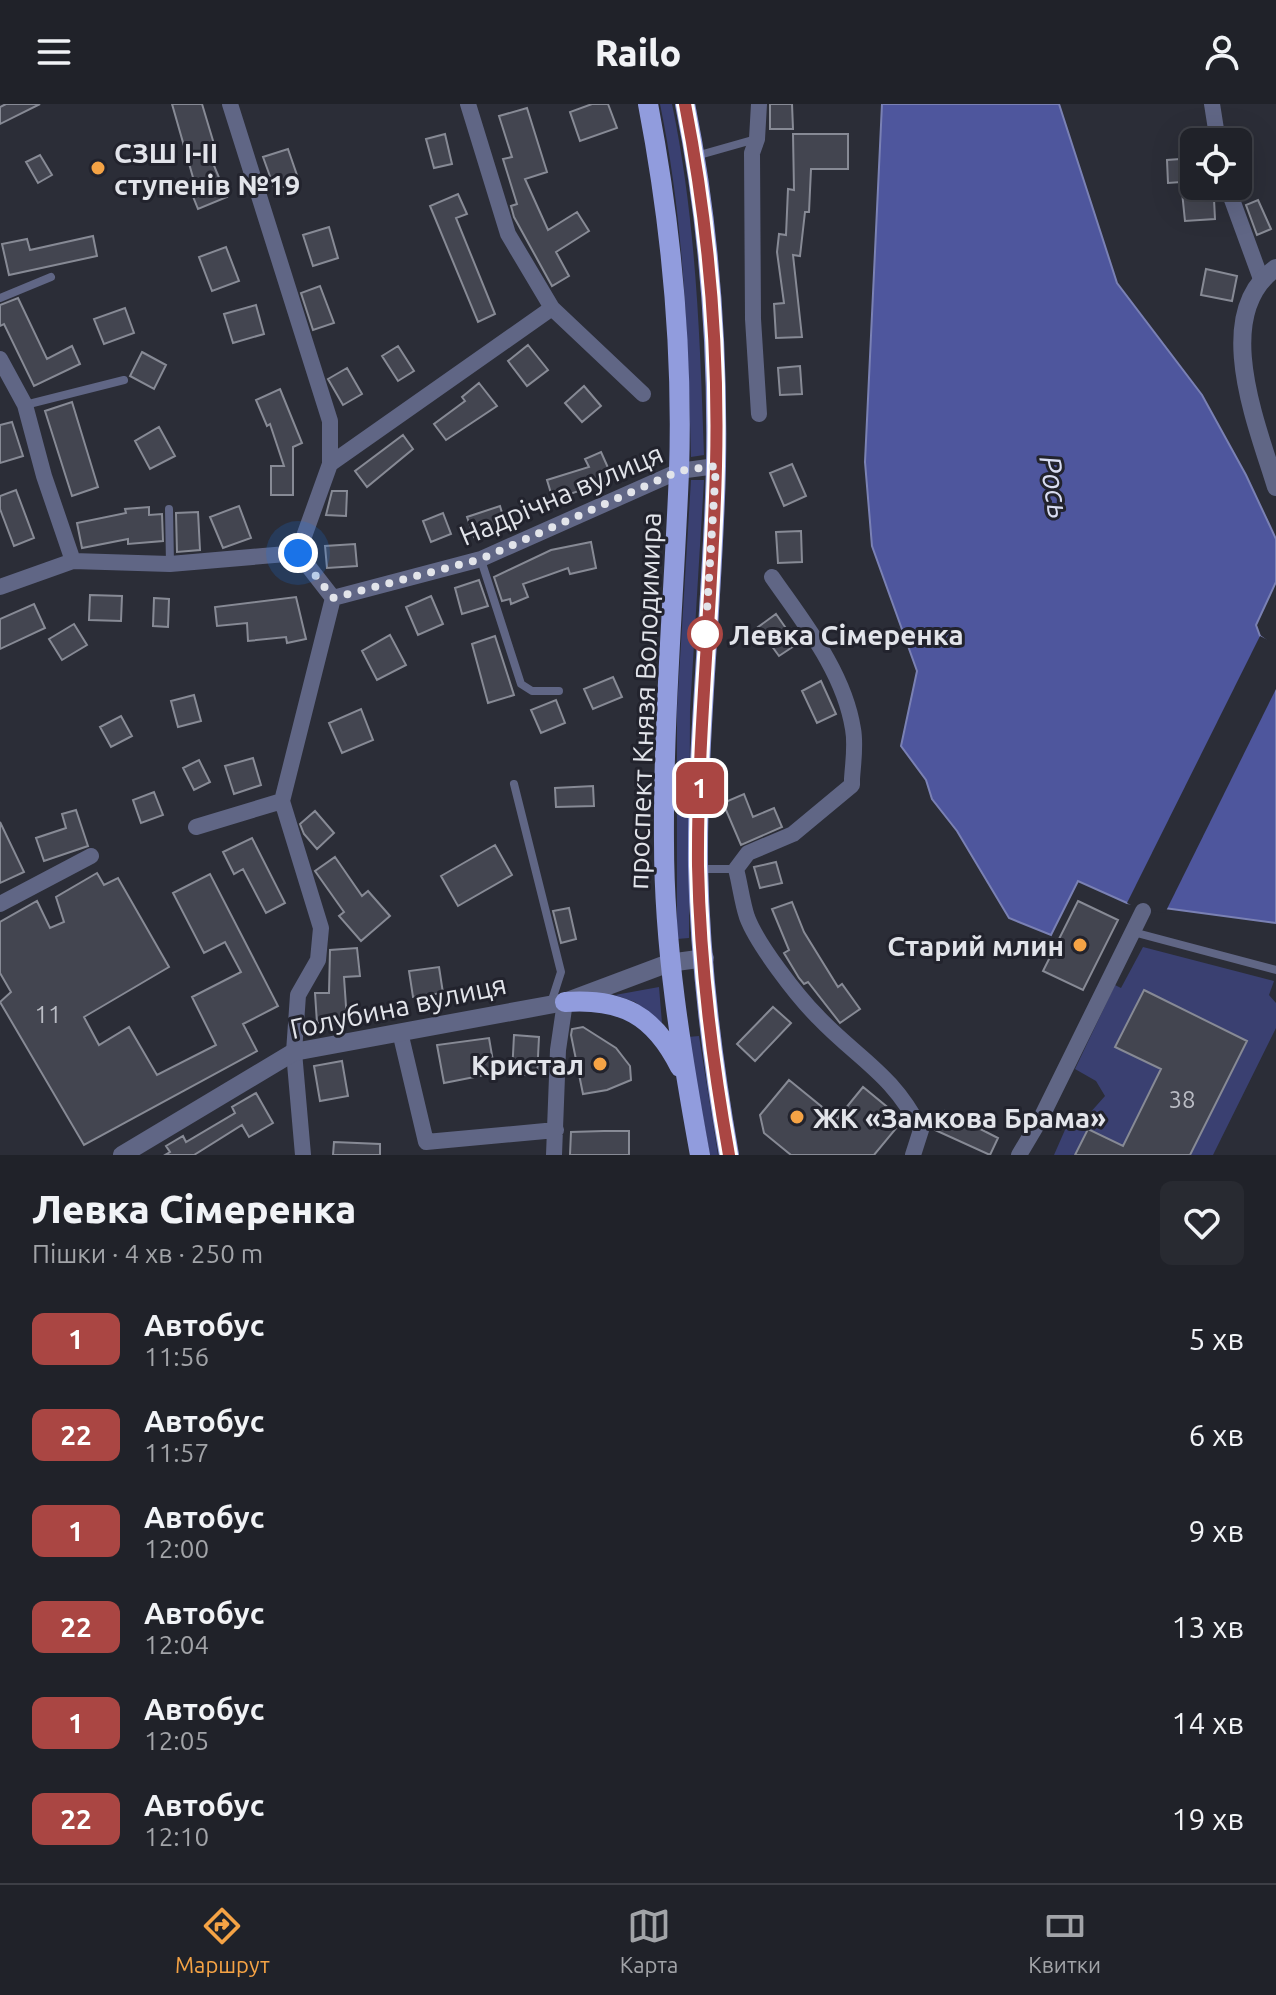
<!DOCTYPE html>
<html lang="uk">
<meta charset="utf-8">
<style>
body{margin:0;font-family:Ubuntu,sans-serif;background:#282a31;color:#f1f3f6;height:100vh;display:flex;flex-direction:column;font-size:30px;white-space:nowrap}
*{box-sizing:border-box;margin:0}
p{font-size:26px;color:#a2a4a8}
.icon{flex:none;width:44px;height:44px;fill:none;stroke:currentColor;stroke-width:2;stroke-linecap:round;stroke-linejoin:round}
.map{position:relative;height:1051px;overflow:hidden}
.panel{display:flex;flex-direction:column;background:#202229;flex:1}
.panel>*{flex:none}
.badge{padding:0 16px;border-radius:12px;font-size:28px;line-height:52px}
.fabs{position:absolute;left:1180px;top:24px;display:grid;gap:16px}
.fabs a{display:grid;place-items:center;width:72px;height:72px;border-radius:12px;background:#202229;box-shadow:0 8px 32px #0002,0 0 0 2px #3d3f46;font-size:40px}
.you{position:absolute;width:40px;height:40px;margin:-20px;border:6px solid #fff;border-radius:50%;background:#1a73e8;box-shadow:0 0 0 12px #1a73e833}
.map>.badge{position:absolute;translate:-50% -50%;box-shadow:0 0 0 4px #fff}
.round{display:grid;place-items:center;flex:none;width:84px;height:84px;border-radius:12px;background:#282a31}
.head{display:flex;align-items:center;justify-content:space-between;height:136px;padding:0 32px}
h1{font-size:38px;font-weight:800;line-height:60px}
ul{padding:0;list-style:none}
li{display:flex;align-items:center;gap:24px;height:96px;padding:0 32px}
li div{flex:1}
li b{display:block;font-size:30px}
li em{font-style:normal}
li .badge{min-width:88px;font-weight:700;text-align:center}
header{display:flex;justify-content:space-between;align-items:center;height:104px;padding:0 32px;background:#202229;font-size:36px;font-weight:800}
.dock{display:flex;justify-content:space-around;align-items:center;height:112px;border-top:2px solid #3d3f46;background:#202229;font-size:22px;color:#a2a4a8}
.dock a{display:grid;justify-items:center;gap:4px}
.dock .active{color:#f5a345}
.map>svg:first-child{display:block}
.green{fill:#3a4071}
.water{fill:#4e569d;stroke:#7a81b4;stroke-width:2}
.pier{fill:#2b2d37}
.building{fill:#434550;stroke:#878a95;stroke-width:2}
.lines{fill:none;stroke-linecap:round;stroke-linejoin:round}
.service{stroke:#606685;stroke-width:8}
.minor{stroke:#606685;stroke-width:16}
.tertiary{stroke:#606685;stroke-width:18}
.primary{stroke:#919cdd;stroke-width:20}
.line-casing{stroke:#fff;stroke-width:18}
.line{stroke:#aa4643;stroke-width:12}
.walk{stroke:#e2e4ea;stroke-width:8;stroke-dasharray:0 14.4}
.poi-dot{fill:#f5a345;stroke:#22232d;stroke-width:3}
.stop-dot{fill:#fff;stroke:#aa4643;stroke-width:4}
.labels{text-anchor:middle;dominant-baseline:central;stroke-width:6;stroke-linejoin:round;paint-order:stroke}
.number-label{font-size:24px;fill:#babcc4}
.poi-label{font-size:28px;font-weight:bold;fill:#e2e4ea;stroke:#22232d;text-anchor:start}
.street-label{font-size:28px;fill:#e2e4ea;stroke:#22232d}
.stop-label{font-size:28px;font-weight:bold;fill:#e2e4ea;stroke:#22232d;text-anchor:start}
.water-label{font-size:30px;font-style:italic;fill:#d9ddf2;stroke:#22232d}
</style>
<header><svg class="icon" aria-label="menu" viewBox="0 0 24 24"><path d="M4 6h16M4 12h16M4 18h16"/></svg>Railo<svg class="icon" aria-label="person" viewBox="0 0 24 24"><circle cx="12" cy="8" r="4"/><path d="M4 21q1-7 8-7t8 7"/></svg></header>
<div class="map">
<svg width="1276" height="1051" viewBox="0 0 1276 1051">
<rect width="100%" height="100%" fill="#2b2d37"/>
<path class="green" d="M 660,0 L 672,0 C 696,115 700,233 704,351 L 691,353 C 688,234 684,116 660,0 Z
M 691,376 L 704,376 L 690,606 L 689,834 L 677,835 L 677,605 Z
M 1143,843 L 1274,877 L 1269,891 L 1276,899 L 1276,924 L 1213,1051 L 1054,1051 L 1068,1019 L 1089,1010 L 1105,992 L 1096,977 L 1075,965 L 1115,881 L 1121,884 Z
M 659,883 L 662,919 L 635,898 L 615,891 Z
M 699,932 L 718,1051 L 710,1051 L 688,933 Z"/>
<path class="water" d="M 882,0 L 1059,0 L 1117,179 L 1202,291 L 1246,371 L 1276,435 L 1276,478 L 1256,521 L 1260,532 L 1276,544 L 1276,819 L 1127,799 L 1078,777 L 1051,831 L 1009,814 L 957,727 L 932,695 L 926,676 L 901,642 L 917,567 L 872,442 L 865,358 Z"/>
<path class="pier" d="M 1260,532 L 1276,540 L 1276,585 L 1165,809 L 1139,805 L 1127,799 Z"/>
<path class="building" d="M 6,0 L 40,0 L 0,20 L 0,3 Z
M 172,0 L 202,0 L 217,50 L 210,52 L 227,93 L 198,105 L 188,80 L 194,77 Z
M 592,0 L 608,0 L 617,24 L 580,37 L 570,8 Z
M 770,0 L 792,0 L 793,25 L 770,25 Z
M 527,4 L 547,68 L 525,75 L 548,126 L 577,108 L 589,127 L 556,148 L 569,172 L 552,182 L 514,113 L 511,102 L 517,100 L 503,55 L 512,53 L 499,12 Z
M 445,30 L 452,60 L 434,64 L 426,35 Z
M 793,30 L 848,30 L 848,65 L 811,65 L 809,108 L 805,108 L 800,152 L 793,151 L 802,233 L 776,234 L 774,200 L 784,199 L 777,148 L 779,130 L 786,131 L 788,85 L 794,86 Z
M 288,45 L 299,77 L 275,86 L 263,53 Z
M 40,51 L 52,71 L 38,79 L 26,58 Z
M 1194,54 L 1194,97 L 1214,95 L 1215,115 L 1185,117 L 1181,78 L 1168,79 L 1167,56 Z
M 458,90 L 467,110 L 456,114 L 495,210 L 478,218 L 430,102 Z
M 1258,96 L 1271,125 L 1257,131 L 1246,101 Z
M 329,123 L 338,154 L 313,162 L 303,131 Z
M 93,132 L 97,152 L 9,171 L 2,140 L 27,135 L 30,146 Z
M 226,143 L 239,177 L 212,187 L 199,153 Z
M 1206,165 L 1237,172 L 1232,197 L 1201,191 Z
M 320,182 L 334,219 L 313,226 L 301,189 Z
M 18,194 L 47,255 L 72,242 L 80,260 L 34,282 L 4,220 L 0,222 L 0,201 Z
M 256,201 L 264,230 L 233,239 L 224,210 Z
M 125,204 L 134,229 L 104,240 L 94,215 Z
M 528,241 L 548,266 L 527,282 L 508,257 Z
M 398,242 L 414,267 L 398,277 L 382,252 Z
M 142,248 L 166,261 L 154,285 L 130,272 Z
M 800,262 L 802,290 L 780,291 L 778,264 Z
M 347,264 L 362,290 L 343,301 L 328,275 Z
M 479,279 L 497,302 L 446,336 L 434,320 L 465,297 L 462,293 Z
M 584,282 L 601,302 L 582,318 L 565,299 Z
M 280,285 L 302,339 L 293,343 L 293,391 L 271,391 L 271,362 L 284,362 L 270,320 L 267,322 L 256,296 Z
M 72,298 L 98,383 L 72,392 L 45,307 Z
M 12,318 L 23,352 L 0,359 L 0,321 Z
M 159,323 L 175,352 L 150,365 L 135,337 Z
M 403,331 L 413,345 L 367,383 L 355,367 Z
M 601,348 L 613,375 L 553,396 L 547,376 L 589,363 L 585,355 Z
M 792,360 L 806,392 L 784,402 L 770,369 Z
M 16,386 L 34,434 L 14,442 L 0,405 L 0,392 Z
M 332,387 L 347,387 L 346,412 L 326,411 Z
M 239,402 L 251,434 L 223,444 L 210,413 Z
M 500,402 L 506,422 L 474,433 L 467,413 Z
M 149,403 L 149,411 L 162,410 L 163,437 L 128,440 L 128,435 L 82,444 L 77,419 L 126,409 L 125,405 Z
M 198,408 L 200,446 L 177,448 L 176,409 Z
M 443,409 L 451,430 L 431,438 L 423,417 Z
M 801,427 L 802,458 L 778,459 L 776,428 Z
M 591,438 L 596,464 L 570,470 L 568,464 L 523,480 L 528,493 L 511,500 L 510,495 L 502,497 L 494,473 L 551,446 Z
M 355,440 L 357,462 L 327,464 L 325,442 Z
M 479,476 L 488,502 L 462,510 L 455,484 Z
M 90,491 L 122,492 L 121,517 L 89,516 Z
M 431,492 L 443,520 L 418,531 L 406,503 Z
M 296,493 L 306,535 L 287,539 L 286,533 L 248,537 L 247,519 L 217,522 L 215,503 Z
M 154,494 L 169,495 L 168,523 L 153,522 Z
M 34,500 L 45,524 L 0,545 L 0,515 Z
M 776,510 L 797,540 L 779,552 L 758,523 Z
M 74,520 L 87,541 L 62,556 L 49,535 Z
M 390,531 L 406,561 L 377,576 L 362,547 Z
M 495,532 L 514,591 L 488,599 L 472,540 Z
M 613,573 L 622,593 L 593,605 L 584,585 Z
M 821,577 L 836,610 L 817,619 L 802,587 Z
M 194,591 L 201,617 L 178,623 L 171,597 Z
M 556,596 L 565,619 L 541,629 L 531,606 Z
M 361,605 L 373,636 L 342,649 L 329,619 Z
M 121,612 L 132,632 L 111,643 L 100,623 Z
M 253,654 L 261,681 L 234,690 L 225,662 Z
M 199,656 L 210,678 L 194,686 L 183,664 Z
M 593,682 L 594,702 L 556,703 L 555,684 Z
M 154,688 L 163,711 L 141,719 L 133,696 Z
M 744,690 L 753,713 L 774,704 L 782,723 L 741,741 L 723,699 Z
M 76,706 L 88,742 L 44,757 L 36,734 L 66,724 L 62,710 Z
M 315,707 L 334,729 L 317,745 L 304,730 L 300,720 Z
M 0,718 L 24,768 L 0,779 Z
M 252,734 L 285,799 L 266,809 L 243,765 L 234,770 L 223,748 Z
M 495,741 L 512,771 L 458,802 L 441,772 Z
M 335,753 L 362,792 L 368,787 L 390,812 L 361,837 L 339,812 L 344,808 L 315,767 Z
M 776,758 L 782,779 L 760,784 L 754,763 Z
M 97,769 L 104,781 L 118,774 L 169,863 L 84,913 L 99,941 L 129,923 L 157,971 L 216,941 L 192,893 L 241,868 L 225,838 L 204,849 L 173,789 L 210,770 L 278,902 L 243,920 L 257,947 L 84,1041 L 0,898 L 11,888 L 0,869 L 0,818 L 37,797 L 50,824 L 64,818 L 56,793 Z
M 1078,797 L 1118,816 L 1083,886 L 1043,867 Z
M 792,798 L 804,828 L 838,883 L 842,880 L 860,905 L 840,919 L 808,878 L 804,880 L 799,874 L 784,849 L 789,846 L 772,805 Z
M 569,804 L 576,835 L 561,839 L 553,807 Z
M 357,844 L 360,872 L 344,873 L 347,917 L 317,919 L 315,889 L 329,889 L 330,846 Z
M 439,863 L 443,889 L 413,893 L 409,867 Z
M 1144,886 L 1247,937 L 1190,1051 L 1075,1051 L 1088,1025 L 1123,1042 L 1161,965 L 1115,943 Z
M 773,903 L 791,919 L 755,957 L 737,940 Z
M 583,923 L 616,944 L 630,962 L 631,976 L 607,986 L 583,990 L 571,931 L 572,925 Z
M 514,931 L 539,933 L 537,972 L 512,970 Z
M 489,934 L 495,969 L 444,979 L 437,941 Z
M 342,957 L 348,992 L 320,997 L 314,962 Z
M 789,976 L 837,1015 L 863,983 L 903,1016 L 874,1051 L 791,1051 L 764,1029 L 760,1011 Z
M 256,989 L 273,1019 L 249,1033 L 242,1021 L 194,1051 L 165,1051 L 170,1048 L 166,1042 L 183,1032 L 186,1038 L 235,1009 L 232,1003 Z
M 945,1007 L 998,1034 L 990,1051 L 935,1026 Z
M 604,1027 L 629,1027 L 629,1051 L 570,1051 L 571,1028 Z
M 334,1038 L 380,1040 L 380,1051 L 333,1051 Z"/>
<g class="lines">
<path class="service" d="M 696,52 L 756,35
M 0,194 L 51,173
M 25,301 L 124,276
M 169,405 L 170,460
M 481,456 L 521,580 L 532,587 L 559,587
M 514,680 L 561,868 L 551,899
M 698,765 L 736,765
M 1133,828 L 1276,866"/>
<path class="minor" d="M 230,0 L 330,317 L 330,360 L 298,449 L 333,494 L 282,697 L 321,824 L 318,856 L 298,891 L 294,948 L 303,1051
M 468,0 L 508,130 L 552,204 L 643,290
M 759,0 L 757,35 L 752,49 L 753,215 L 759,310
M 1212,0 L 1218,38
M 1227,82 L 1261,175
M 0,255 L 25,301 L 44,372 L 73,457
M 330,360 L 552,204
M 772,473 C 804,519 844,568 853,625 C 856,641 853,659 852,675 L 852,681 L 793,730 L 748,749 L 736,765 C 740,780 742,798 747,813 C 757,840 797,892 818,913 C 858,955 893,970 921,1026 L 913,1051
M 0,483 L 73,457 L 170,460 L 298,449
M 333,494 L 481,455 L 679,367 L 716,362
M 196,723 L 282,697
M 0,800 L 91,752
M 400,928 L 426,1038 L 556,1026
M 554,1051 L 558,946 L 565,898
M 1019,1051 L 1041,1014 L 1143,807"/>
<path class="tertiary" d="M 1276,164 C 1210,210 1258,323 1276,383
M 122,1051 L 294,948 L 565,898 L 669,859 L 705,854"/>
<path class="primary" d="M 648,0 C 671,120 683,246 679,368 C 674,491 663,615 664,738 C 664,844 681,947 700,1051
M 685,0 C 709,118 718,242 716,362 C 713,495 697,628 698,762 C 700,858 712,956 729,1051
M 565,898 C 622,894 654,911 680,963"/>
</g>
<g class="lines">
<g class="line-casing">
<path id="line" d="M 685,0 C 708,118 719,242 716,362 C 713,495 697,628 698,762 C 700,858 712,956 729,1051"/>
</g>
<use href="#line" class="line"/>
<path class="walk" d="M 298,449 L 333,494 L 481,455 L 679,367 L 716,362 L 705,539 L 705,530"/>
</g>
<g class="poi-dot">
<circle cx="98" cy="64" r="8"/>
<circle cx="1080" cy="841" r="8"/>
<circle cx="600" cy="960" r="8"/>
<circle cx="797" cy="1013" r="8"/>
</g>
<circle class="stop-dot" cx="705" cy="530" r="16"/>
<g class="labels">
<g class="number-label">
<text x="48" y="910">11</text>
<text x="1182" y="995">38</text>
</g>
<g class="poi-label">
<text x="114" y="48">СЗШ I-II<tspan x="114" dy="32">ступенів №19</tspan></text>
<text x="1064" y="841" text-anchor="end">Старий млин</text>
<text x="584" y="960" text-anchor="end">Кристал</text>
<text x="813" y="1013">ЖК «Замкова Брама»</text>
</g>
<g class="street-label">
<text transform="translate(561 390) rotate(-23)">Надрічна вулиця</text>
<text transform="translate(644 597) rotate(-88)">проспект Князя Володимира</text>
<text transform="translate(398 902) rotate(-12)">Голубина вулиця</text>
</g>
<g class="stop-label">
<text x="729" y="530">Левка Сімеренка</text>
</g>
<g class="water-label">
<text transform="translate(1055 383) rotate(81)">Рось</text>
</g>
</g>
</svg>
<div class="fabs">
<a><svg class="icon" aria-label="locate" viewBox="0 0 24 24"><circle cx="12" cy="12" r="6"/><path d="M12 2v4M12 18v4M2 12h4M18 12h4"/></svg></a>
</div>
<div class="you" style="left:298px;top:449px"></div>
<b class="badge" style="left:700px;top:684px;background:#aa4643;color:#fff">1</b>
</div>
<section class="panel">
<div class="head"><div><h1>Левка Сімеренка</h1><p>Пішки · 4 хв · 250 m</p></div><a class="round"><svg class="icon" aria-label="heart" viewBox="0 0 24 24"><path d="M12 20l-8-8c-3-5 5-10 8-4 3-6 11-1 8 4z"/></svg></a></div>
<ul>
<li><span class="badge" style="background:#aa4643;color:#fff">1</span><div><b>Автобус</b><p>11:56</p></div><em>5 хв</em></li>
<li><span class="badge" style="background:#aa4643;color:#fff">22</span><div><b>Автобус</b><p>11:57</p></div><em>6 хв</em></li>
<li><span class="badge" style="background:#aa4643;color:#fff">1</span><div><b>Автобус</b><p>12:00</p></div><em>9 хв</em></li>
<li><span class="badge" style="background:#aa4643;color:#fff">22</span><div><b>Автобус</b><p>12:04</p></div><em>13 хв</em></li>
<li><span class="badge" style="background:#aa4643;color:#fff">1</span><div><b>Автобус</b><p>12:05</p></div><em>14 хв</em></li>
<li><span class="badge" style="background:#aa4643;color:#fff">22</span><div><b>Автобус</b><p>12:10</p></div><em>19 хв</em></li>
</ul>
</section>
<nav class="dock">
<a class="active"><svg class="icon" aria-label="directions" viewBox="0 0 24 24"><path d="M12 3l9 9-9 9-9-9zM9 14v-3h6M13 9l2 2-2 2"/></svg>Маршрут</a>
<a><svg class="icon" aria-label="map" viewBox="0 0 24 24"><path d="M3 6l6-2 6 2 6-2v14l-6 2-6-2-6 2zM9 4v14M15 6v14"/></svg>Карта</a>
<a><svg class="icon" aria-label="tickets" viewBox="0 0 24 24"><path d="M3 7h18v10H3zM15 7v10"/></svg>Квитки</a>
</nav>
